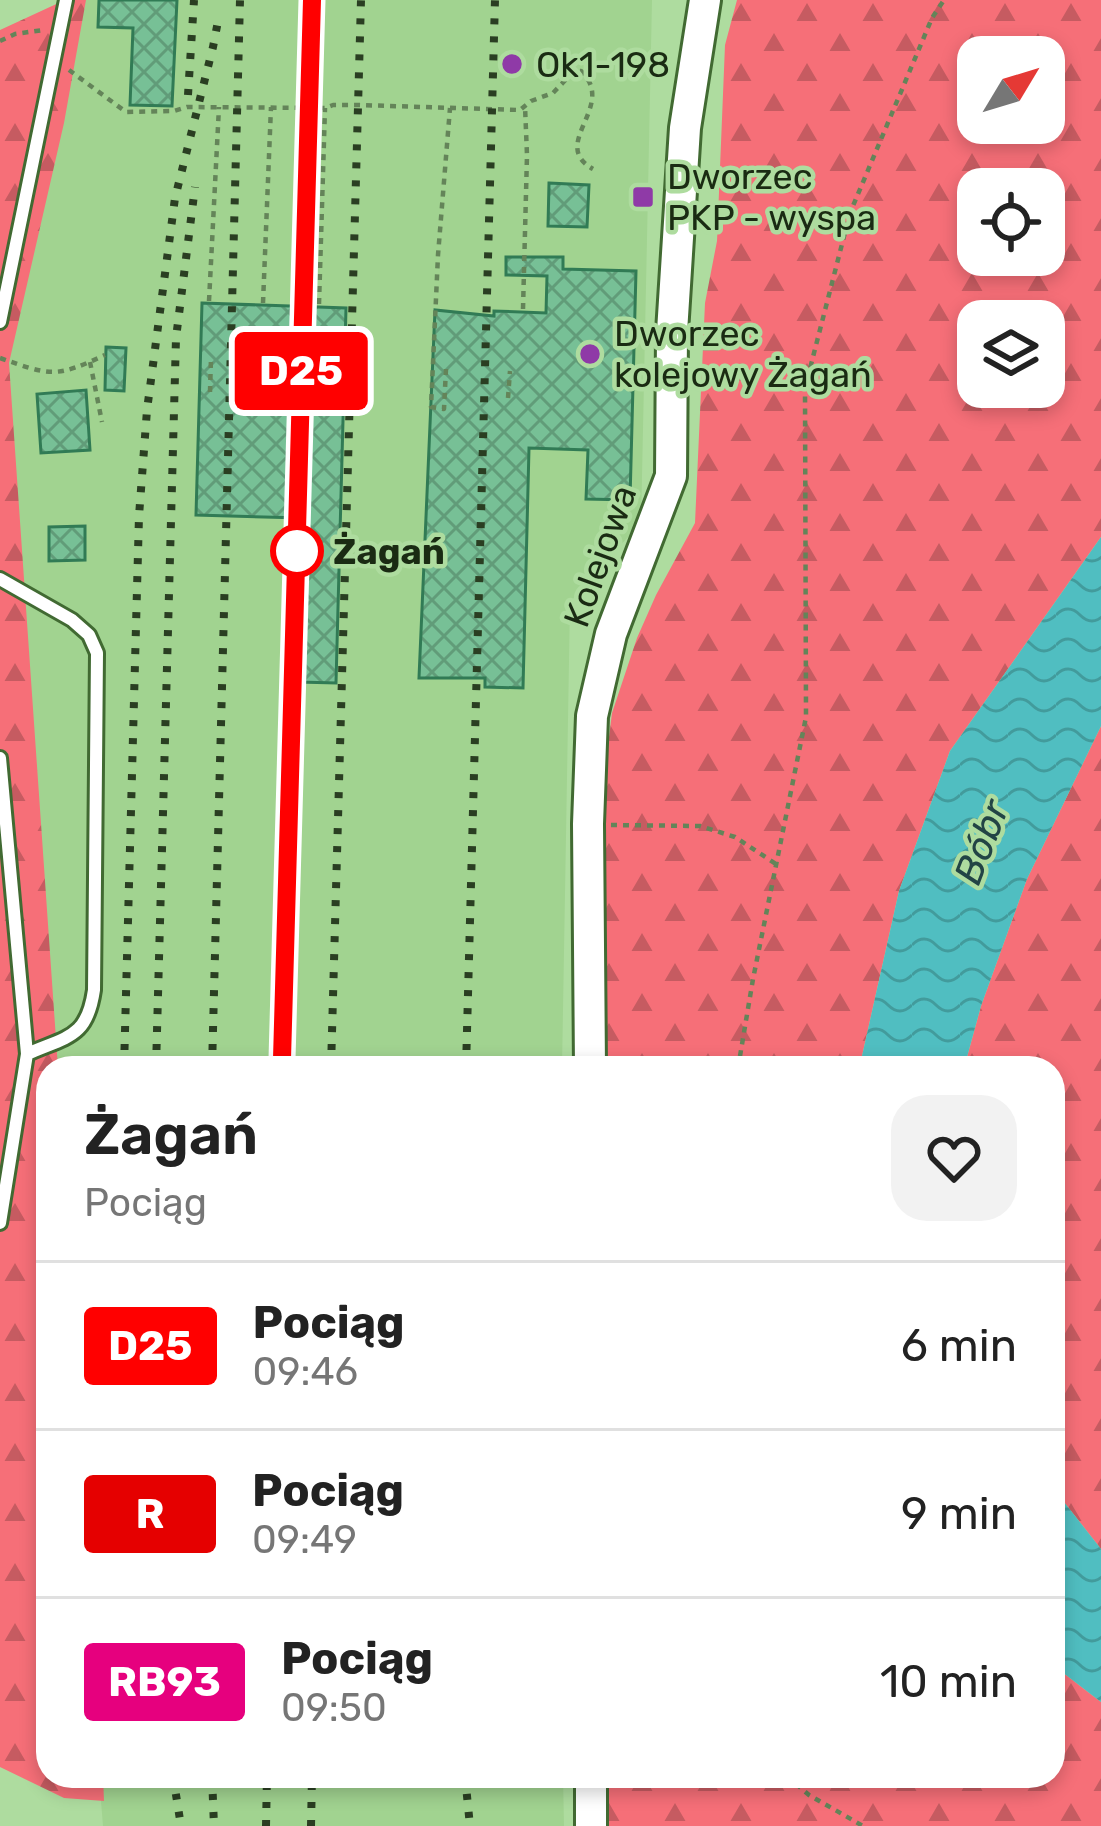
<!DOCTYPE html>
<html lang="pl">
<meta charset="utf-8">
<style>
body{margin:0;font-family:Rubik,sans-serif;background:#f2f2f2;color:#222;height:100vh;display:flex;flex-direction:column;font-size:45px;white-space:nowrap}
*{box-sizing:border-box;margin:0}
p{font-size:39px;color:#767676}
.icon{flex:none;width:66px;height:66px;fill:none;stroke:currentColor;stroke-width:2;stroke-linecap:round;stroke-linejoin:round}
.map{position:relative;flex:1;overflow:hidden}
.panel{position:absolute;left:36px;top:1056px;width:1029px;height:732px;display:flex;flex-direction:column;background:#fff;border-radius:36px;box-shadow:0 6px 18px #0003}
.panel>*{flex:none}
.badge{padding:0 24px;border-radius:9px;font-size:42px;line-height:78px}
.needle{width:78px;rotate:52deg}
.controls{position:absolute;left:957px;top:36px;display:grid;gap:24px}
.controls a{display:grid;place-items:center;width:108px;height:108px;border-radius:24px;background:#fff;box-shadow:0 6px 18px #0003;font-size:60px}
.map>.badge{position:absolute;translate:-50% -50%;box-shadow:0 0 0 6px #fff}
.round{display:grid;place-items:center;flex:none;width:126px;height:126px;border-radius:36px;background:#f2f2f2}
.summary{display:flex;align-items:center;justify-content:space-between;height:204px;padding:0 48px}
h1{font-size:57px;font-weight:600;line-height:90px}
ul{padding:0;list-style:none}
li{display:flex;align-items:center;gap:36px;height:168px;padding:0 48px;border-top:3px solid #e0e0e0}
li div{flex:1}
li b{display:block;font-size:45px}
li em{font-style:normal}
li .badge{min-width:132px;font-weight:700;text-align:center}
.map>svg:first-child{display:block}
.built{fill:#a1d390}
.forest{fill:url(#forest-firs);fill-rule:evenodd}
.water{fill:url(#water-waves)}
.building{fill:url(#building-cross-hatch);stroke:#317b55;stroke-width:3}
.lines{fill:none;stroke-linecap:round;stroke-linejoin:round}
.service-casing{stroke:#416a32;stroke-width:18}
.tertiary-casing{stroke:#416a32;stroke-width:36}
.path{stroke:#648459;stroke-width:4.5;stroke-dasharray:6 6;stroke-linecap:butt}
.service{stroke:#fff;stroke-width:12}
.tertiary{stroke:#fff;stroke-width:30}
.rail{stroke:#2a3e22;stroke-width:8;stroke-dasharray:6 12;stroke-linecap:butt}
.line-casing{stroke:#fff;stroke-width:27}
.line{stroke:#f00;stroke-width:18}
.poi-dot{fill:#8f3aa7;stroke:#aedc9f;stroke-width:4.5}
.stop-dot{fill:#fff;stroke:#f00;stroke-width:6}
.labels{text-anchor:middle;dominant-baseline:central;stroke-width:9;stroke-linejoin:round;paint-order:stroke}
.poi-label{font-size:36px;fill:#1a2b13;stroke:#aedc9f;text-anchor:start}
.stop-label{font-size:36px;font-weight:bold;fill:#1a2b13;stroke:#aedc9f;text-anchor:start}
.street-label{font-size:36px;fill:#1a2b13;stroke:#aedc9f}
.water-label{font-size:39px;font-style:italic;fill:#224445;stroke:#aedc9f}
</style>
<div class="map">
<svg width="1101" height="1826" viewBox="0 0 1101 1826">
<defs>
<pattern id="forest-firs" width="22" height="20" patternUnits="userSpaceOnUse" patternTransform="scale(3)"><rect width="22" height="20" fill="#f66f78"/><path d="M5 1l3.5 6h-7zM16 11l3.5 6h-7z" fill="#c65b61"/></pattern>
<pattern id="water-waves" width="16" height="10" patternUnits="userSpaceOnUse" patternTransform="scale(3)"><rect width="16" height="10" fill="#50bec1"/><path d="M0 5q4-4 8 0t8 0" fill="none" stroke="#429b9c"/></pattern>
<pattern id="building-cross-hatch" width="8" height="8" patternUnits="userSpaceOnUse" patternTransform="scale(3)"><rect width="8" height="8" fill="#77c096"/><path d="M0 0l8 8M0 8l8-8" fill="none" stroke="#619c79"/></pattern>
</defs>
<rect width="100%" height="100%" fill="#aedc9f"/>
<path class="built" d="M 77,0 L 652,0 L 641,524 L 590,576 L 570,603 L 562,1068 L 49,1068 L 0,383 Z
M 99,1776 L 563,1776 L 564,1826 L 103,1826 Z"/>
<path class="forest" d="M 65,0 L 86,0 L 64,123 L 9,363 L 58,1068 L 48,1068 L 48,1776 L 103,1776 L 104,1801 L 64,1798 L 0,1767 L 0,30 Z
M 737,0 L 1101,0 L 1101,537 L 950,751 L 899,891 L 862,1056 L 862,1068 L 598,1068 L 606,761 L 612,713 L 637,638 L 656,595 L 695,523 L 705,303 L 717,241 L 725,45 ZM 978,57 L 1044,57 L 1044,123 L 978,123 ZM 978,189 L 1044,189 L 1044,255 L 978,255 ZM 978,321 L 1044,321 L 1044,387 L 978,387 Z
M 1101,726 L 1101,1549 L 1053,1488 L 1053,1068 L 964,1068 L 981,1006 L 1027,879 Z
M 1053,1665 L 1101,1702 L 1101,1826 L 603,1826 L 601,1776 L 1053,1776 Z"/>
<path class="water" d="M 1101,537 L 1101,726 L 1027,879 L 981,1006 L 964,1068 L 862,1068 L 862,1056 L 899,891 L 950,751 Z
M 1053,1488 L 1101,1549 L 1101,1702 L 1053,1665 Z"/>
<path class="building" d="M 99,0 L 177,0 L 172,106 L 130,105 L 133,28 L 98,27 Z
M 549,183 L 589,185 L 587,227 L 548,226 Z
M 506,257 L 563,257 L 563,269 L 636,271 L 630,500 L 586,499 L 588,450 L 529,448 L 523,688 L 485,687 L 485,678 L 419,678 L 435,310 L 494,316 L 494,311 L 546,313 L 547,276 L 506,275 Z
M 202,303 L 346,308 L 336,683 L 298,682 L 302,518 L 196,515 Z
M 106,347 L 126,348 L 124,391 L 105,390 Z
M 86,390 L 90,450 L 41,453 L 37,394 Z
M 85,526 L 85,560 L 49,561 L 49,527 Z"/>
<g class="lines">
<g class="service-casing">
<path id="service" d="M 0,322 L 66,0
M 0,579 L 72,620 L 89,635 L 97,653 L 94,990 C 87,1038 68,1036 27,1054
M 0,758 L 27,1054 L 0,1223"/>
</g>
<g class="tertiary-casing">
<path id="tertiary" d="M 590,1068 L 588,824 L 592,716 L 611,634 L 671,476 L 672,332 L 685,128 L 705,0
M 591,1776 L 591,1826"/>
</g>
<path class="path" d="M 0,41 L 15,34 L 43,30
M 69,70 L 126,112 L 174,111 L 187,107 L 325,108 L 333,105 L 358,105 L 520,110 L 531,101 L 553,93 L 574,71 L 581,71 C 618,106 548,144 593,169
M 209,301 L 219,107
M 263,303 L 271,107
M 319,304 L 325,108
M 523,309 L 527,155 L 525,106
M 0,358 C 52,376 55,378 105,355
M 90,362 L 102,422
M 446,369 L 444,409 L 431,407 L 438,255 L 450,108
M 633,377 L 640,377
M 210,392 L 211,358
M 264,394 L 266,361
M 325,395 L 326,363
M 508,398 L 510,371
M 611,825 L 700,826 L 735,837 L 776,864
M 738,1068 L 753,979 L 806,717 L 805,388 L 850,213 L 932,18 L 944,0
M 787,1776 L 809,1795 L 863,1826"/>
<use href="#service" class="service"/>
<use href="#tertiary" class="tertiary"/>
<path class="rail" d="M 188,95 L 194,0
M 124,1068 L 139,516 L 147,410 L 175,198 L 213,47 L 219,16
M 156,1068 L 176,338 L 195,187
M 212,1068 L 240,0
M 281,1068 L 312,0
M 331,1068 L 361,0
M 466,1068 L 495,0
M 173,1776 L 181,1826
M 212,1776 L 214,1826
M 465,1776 L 470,1826
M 266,1826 L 267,1776
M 311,1826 L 312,1776"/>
</g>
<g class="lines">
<g class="line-casing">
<path id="line" d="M 282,1059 L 312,0"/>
</g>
<use href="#line" class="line"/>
</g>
<g class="poi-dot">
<circle cx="512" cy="64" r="12"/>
<rect x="631" y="185" width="24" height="24" rx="6"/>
<circle cx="590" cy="354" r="12"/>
</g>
<circle class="stop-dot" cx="297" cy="551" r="24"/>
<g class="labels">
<g class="poi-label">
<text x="536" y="64">Ok1-198</text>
<text x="667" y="176">Dworzec<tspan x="667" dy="41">PKP - wyspa</tspan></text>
<text x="614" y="333">Dworzec<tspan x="614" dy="41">kolejowy Żagań</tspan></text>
</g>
<g class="stop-label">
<text x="333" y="551">Żagań</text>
</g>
<g class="street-label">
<text transform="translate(600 556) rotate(-70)">Kolejowa</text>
</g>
<g class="water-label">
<text transform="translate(982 842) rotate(-69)">Bóbr</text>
</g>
</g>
</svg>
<div class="controls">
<a><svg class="needle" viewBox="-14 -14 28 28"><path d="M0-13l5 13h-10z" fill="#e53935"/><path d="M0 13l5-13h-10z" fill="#767676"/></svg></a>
<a><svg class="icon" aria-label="locate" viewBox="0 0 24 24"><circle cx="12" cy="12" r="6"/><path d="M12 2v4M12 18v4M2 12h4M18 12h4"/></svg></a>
<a><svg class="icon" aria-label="layers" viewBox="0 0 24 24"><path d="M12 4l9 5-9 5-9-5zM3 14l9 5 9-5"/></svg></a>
</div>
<b class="badge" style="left:301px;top:371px;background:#f00;color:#fff">D25</b>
<section class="panel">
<div class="summary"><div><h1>Żagań</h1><p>Pociąg</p></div><a class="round"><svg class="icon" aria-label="heart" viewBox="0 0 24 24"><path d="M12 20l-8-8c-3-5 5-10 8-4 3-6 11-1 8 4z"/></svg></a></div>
<ul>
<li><span class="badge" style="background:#f00;color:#fff">D25</span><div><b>Pociąg</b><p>09:46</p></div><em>6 min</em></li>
<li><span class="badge" style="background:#e50000;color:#fff">R</span><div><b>Pociąg</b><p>09:49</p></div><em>9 min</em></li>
<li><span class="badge" style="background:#e6007e;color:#fff">RB93</span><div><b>Pociąg</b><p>09:50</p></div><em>10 min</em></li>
</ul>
</section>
</div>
